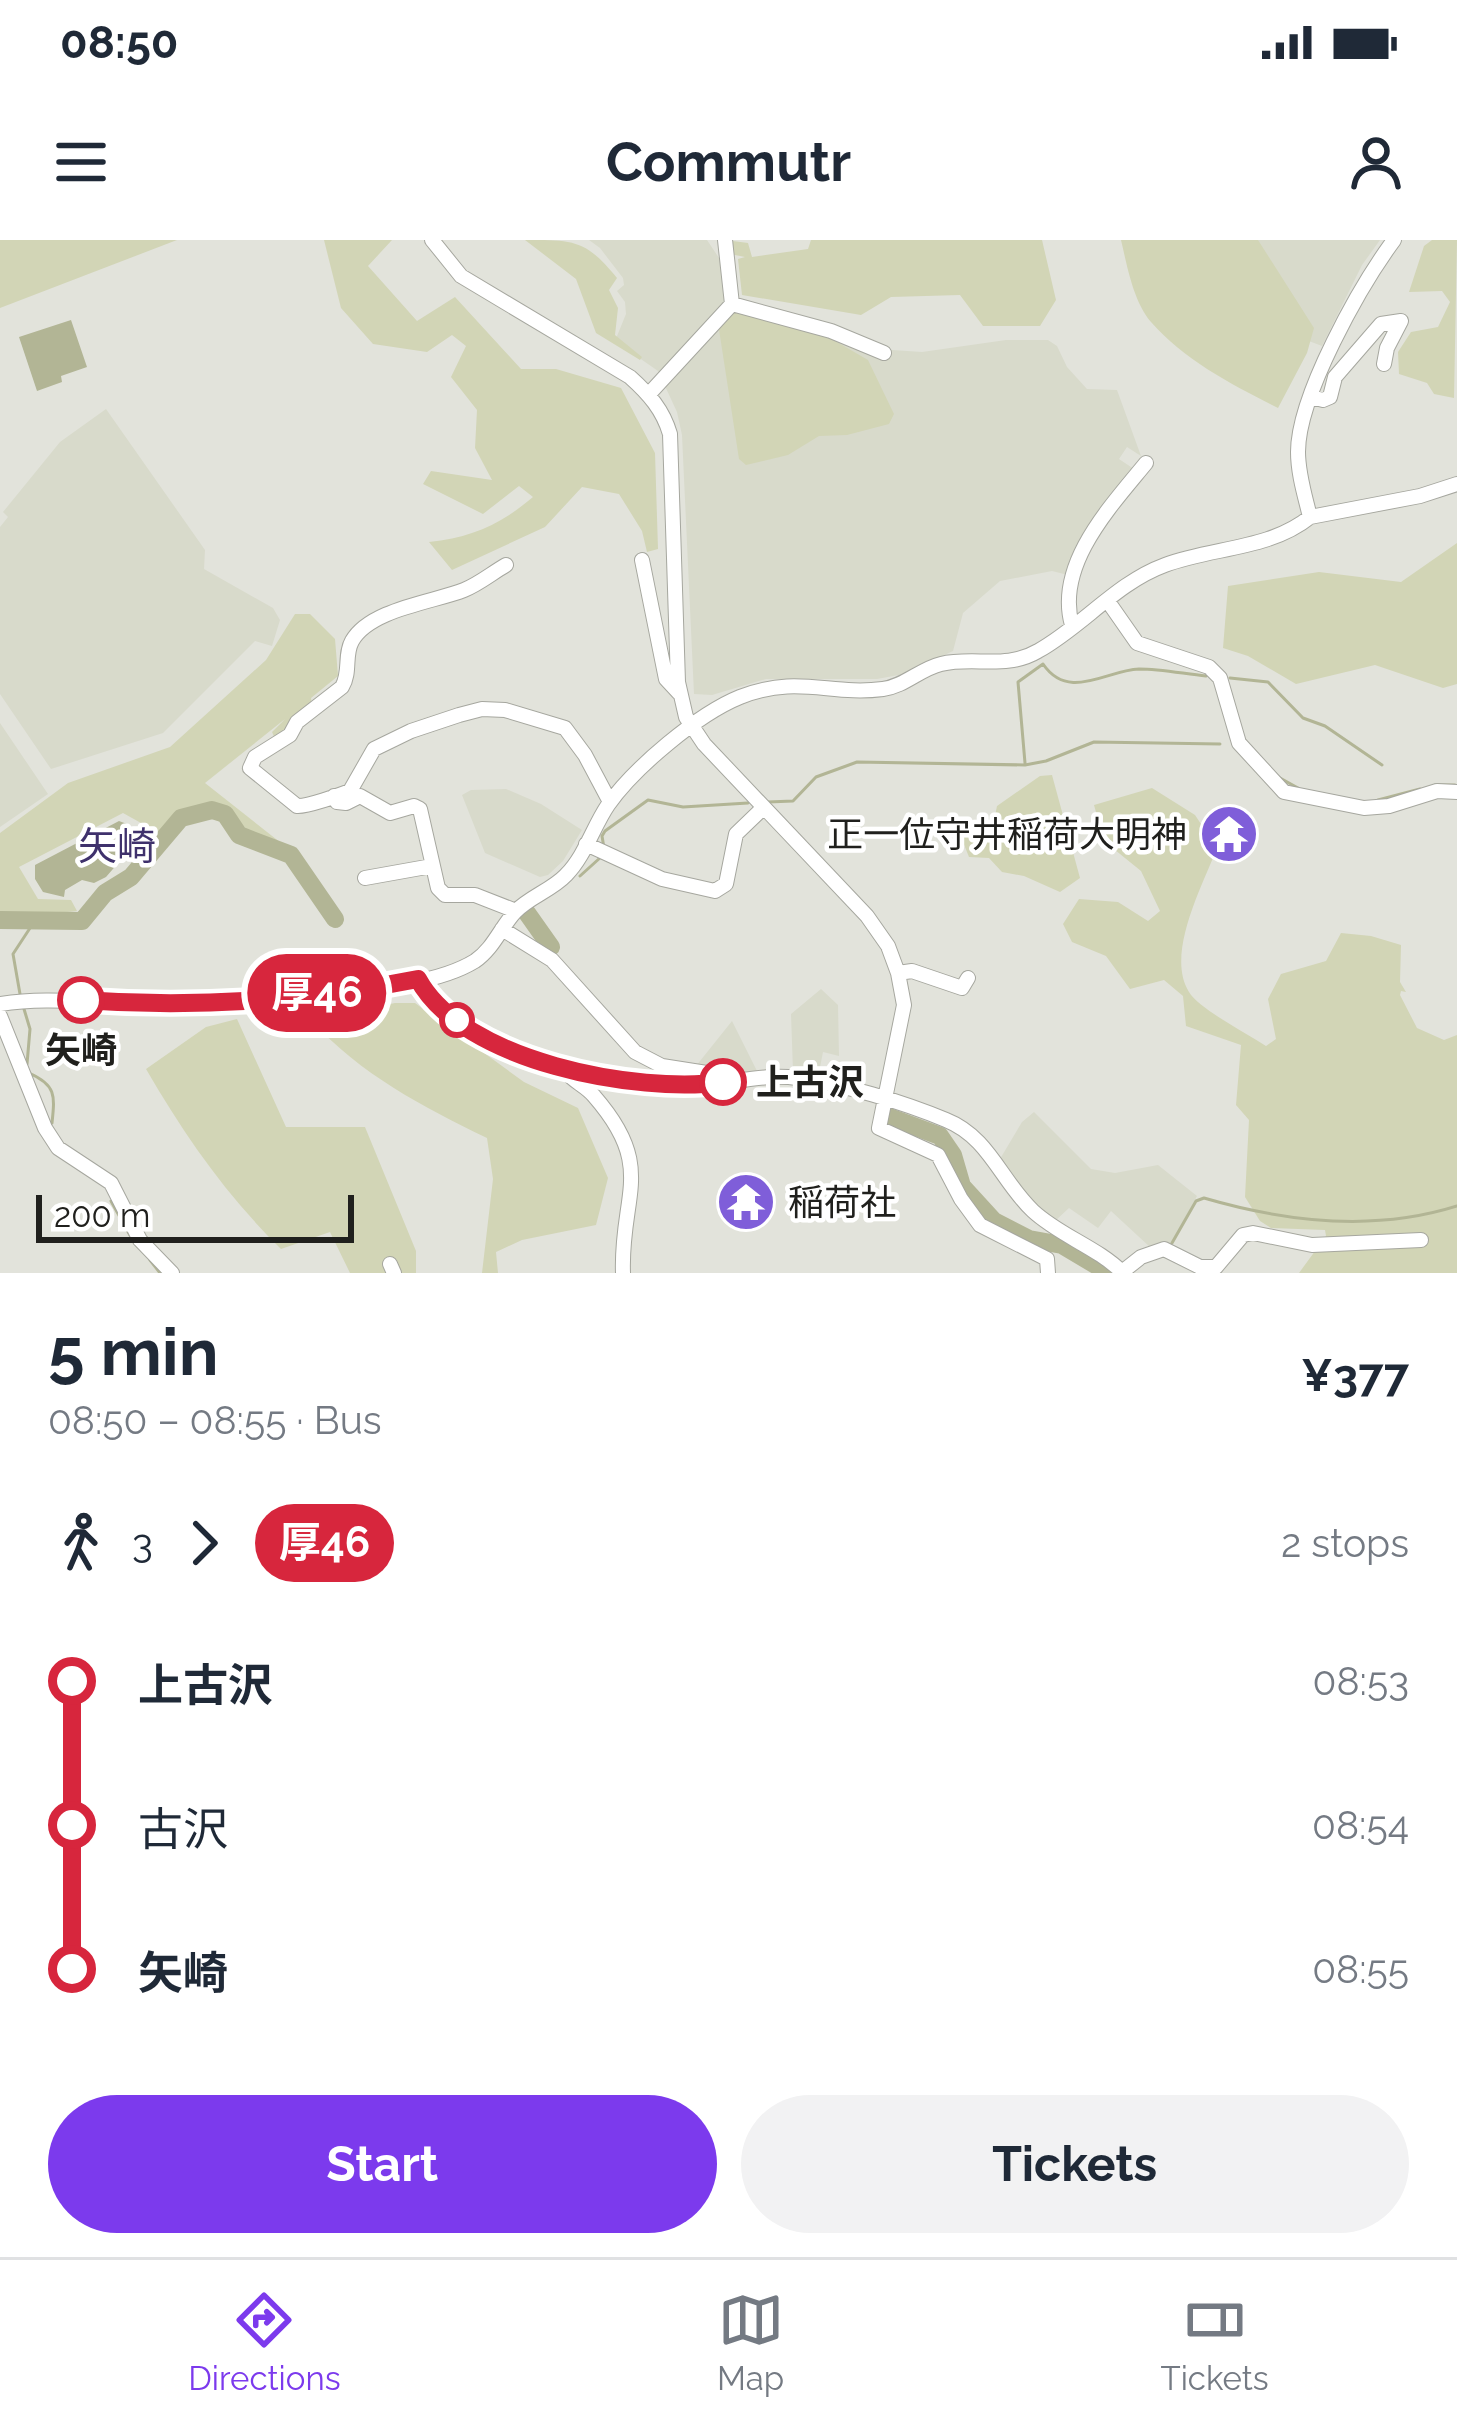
<!DOCTYPE html>
<meta charset="utf-8">
<style>
body{margin:0;font-family:Raleway,"Noto Sans JP",sans-serif;background:#f2f2f3;color:#1f2937;height:100vh;display:flex;flex-direction:column;font-size:45px;white-space:nowrap}
*{box-sizing:border-box;margin:0}
p{font-size:39px;color:#747a83}
.icon{flex:none;width:66px;height:66px;fill:none;stroke:currentColor;stroke-width:2;stroke-linecap:round;stroke-linejoin:round}
.map{position:relative;height:1033px;overflow:hidden}
.details{display:flex;flex-direction:column;background:#fff;flex:1}
.details>*{flex:none}
.badge{padding:0 24px;border-radius:39px;font-size:42px;line-height:78px}
.scale{position:absolute;left:36px;bottom:30px;width:318px;box-sizing:border-box;padding-left:12px;border:6px solid #20201d;border-top:0;font-size:33px;line-height:42px;white-space:nowrap;color:#20201d;-webkit-text-stroke:9px #fff;paint-order:stroke}
.map>.badge{position:absolute;translate:-50% -50%;box-shadow:0 0 0 6px #fff}
.legs{display:flex;align-items:center;gap:18px;height:132px;padding:0 48px;font-size:39px}
.legs p{margin-inline-start:auto}
.headline{display:flex;align-items:center;justify-content:space-between;height:204px;padding:0 48px}
h1{font-size:66px;font-weight:700;line-height:90px}
.button{display:flex;gap:24px;margin-top:auto;padding:24px 48px}
.button a{flex:1;height:138px;border-radius:72px;background:#7c3aed;color:#fff;font-size:48px;font-weight:700;line-height:138px;text-align:center}
.button a+a{background:#f2f2f3;color:#1f2937}
ul{padding:0 48px;list-style:none}
li{display:flex;align-items:center;gap:42px;height:144px;font-size:45px}
li i{display:grid;place-items:center;width:18px;height:100%;margin:0 15px;background:currentColor}
li i::after{content:'';width:30px;height:30px;margin:-15px;border:9px solid;border-radius:50%;background:#fff}
li p{margin-inline-start:auto}
li:first-child i{background:linear-gradient(#0000 50%,currentColor 0)}
li:last-child i{background:linear-gradient(currentColor 50%,#0000 0)}
.status{display:flex;justify-content:space-between;align-items:center;height:84px;padding:0 60px;background:#fff;direction:ltr}
.status svg{height:33px;fill:currentColor}
header{display:flex;justify-content:space-between;align-items:center;height:156px;padding:0 48px;background:#fff;font-size:54px;font-weight:700}
.menu{display:flex;justify-content:space-around;align-items:center;height:168px;border-top:3px solid #e0e1e3;background:#fff;font-size:33px;color:#747a83}
.menu a{display:grid;justify-items:center;gap:6px}
.menu .active{color:#7c3aed}
.map>svg:first-child{display:block}
.built{fill:#d8dacb}
.green{fill:#d2d5b6}
.water{fill:#b2b595}
.lines{fill:none;stroke-linecap:round;stroke-linejoin:round}
.stream{stroke:#b2b595;stroke-width:3}
.river{stroke:#b2b595;stroke-width:18}
.minor-casing{stroke:#a6a79f;stroke-width:16}
.minor{stroke:#fff;stroke-width:14}
.line-1-casing{stroke:#fff;stroke-width:27}
.line-1{stroke:#d7263d;stroke-width:18}
.stop-1-dot{fill:#fff;stroke:#d7263d;stroke-width:6}
.labels{text-anchor:middle;dominant-baseline:central;stroke-width:9;stroke-linejoin:round;paint-order:stroke}
.poi-label{font-size:36px;fill:#20201d;stroke:#fff;text-anchor:end}
.stop-label{font-size:36px;font-weight:bold;fill:#20201d;stroke:#fff}
.neighbourhood-label{font-size:39px;fill:#3f316c;stroke:#fff}
</style>
<div class="status"><b>08:50</b><svg viewBox="0 0 49 12"><path d="M0 12V9h3v3zM5 12V6h3v6zM10 12V3h3v9zM15 12V0h3v12zM26 1h20v11H26zM47 4h2v5h-2z"/></svg></div>
<header><svg class="icon" aria-label="menu" viewBox="0 0 24 24"><path d="M4 6h16M4 12h16M4 18h16"/></svg>Commutr<svg class="icon" aria-label="person" viewBox="0 0 24 24"><circle cx="12" cy="8" r="4"/><path d="M4 21q1-7 8-7t8 7"/></svg></header>
<div class="map">
<svg width="1457" height="1033" viewBox="0 0 1457 1033">
<rect width="100%" height="100%" fill="#e2e3db"/>
<path class="built" d="M 589,0 L 707,0 L 733,39 L 738,59 L 892,110 L 922,112 L 1006,100 L 1048,100 L 1057,106 L 1067,127 L 1087,149 L 1117,150 L 1141,216 L 1127,207 L 1119,219 L 1134,229 L 1068,335 L 1052,331 L 1000,341 L 963,373 L 953,411 L 904,434 L 877,439 L 766,439 L 712,455 L 694,454 L 682,195 L 677,172 L 658,131 L 615,101 L 626,74 L 625,62 L 617,51 L 624,45 L 623,38 L 600,8 Z
M 1238,0 L 1380,0 L 1362,25 L 1322,106 L 1301,98 Z
M 106,169 L 205,310 L 204,329 L 273,368 L 280,380 L 272,406 L 255,401 L 163,493 L 51,529 L 0,454 L 0,287 L 8,277 L 3,272 L 60,202 Z
M 0,483 L 48,554 L 0,587 Z
M 506,549 L 541,564 L 582,590 L 563,621 L 548,635 L 540,637 L 485,613 L 462,555 L 471,550 Z
M 821,749 L 838,765 L 839,816 L 823,812 L 818,837 L 793,831 L 791,774 Z
M 732,781 L 758,833 L 692,831 Z
M 1034,872 L 1091,929 L 1115,933 L 1158,925 L 1197,956 L 1170,1006 L 1151,1008 L 1111,971 L 1098,988 L 1069,968 L 1054,982 L 1028,960 L 1000,919 L 1022,882 Z"/>
<path class="green" d="M 0,0 L 177,0 L 0,68 Z
M 392,0 L 368,26 L 417,81 L 455,57 L 521,129 L 556,129 L 621,148 L 655,213 L 658,309 L 647,312 L 642,291 L 619,254 L 582,247 L 545,287 L 452,330 L 429,302 C 472,297 500,285 533,257 L 519,246 L 483,274 L 423,244 L 431,231 L 492,240 L 475,208 L 477,170 L 451,137 L 466,106 L 452,95 L 427,112 L 373,104 L 341,68 L 324,0 Z
M 525,0 C 575,0 586,0 617,38 L 609,50 L 618,68 L 615,95 L 642,117 L 640,120 L 596,93 L 576,39 Z
M 725,0 L 748,3 L 752,17 L 808,9 L 811,0 L 1042,0 L 1056,60 L 1040,86 L 983,86 L 960,55 L 891,57 L 861,75 L 742,55 L 738,19 L 745,17 L 730,14 Z
M 1121,0 L 1258,0 L 1314,88 L 1307,113 L 1278,168 C 1233,145 1185,121 1151,82 C 1133,61 1127,25 1121,0 Z
M 1432,0 L 1457,0 L 1454,158 L 1434,154 L 1427,143 L 1399,134 L 1398,112 L 1411,92 L 1438,87 L 1450,62 L 1442,51 L 1409,52 L 1424,6 Z
M 746,69 L 823,94 L 868,120 L 894,174 L 889,184 L 847,195 L 819,196 L 788,215 L 746,225 L 739,219 L 718,83 L 730,71 Z
M 1457,303 L 1457,444 L 1443,448 L 1375,425 L 1296,444 L 1248,416 L 1223,408 L 1228,346 L 1319,332 L 1401,342 Z
M 295,374 L 310,374 L 335,399 L 338,436 L 311,458 L 312,466 L 276,501 L 272,492 L 285,479 L 205,543 L 281,603 L 279,613 L 199,571 L 173,584 L 134,615 L 145,595 L 141,583 L 123,573 L 19,627 L 38,659 L 71,660 L 77,671 L 0,679 L 0,593 L 68,543 L 170,507 L 266,420 Z
M 1052,535 L 1080,638 L 1060,652 L 1024,636 L 1002,632 L 989,618 L 969,617 L 961,597 L 992,591 L 997,566 L 1040,536 Z
M 1152,548 L 1195,575 L 1217,608 C 1203,645 1165,714 1189,752 C 1199,769 1248,794 1266,806 L 1276,799 L 1268,759 L 1281,734 L 1326,721 L 1341,693 L 1371,696 L 1401,705 L 1400,742 L 1406,752 L 1401,751 L 1400,755 L 1417,788 L 1444,800 L 1457,795 L 1457,1033 L 1299,1033 L 1326,996 L 1325,990 L 1271,988 L 1260,981 L 1245,957 L 1249,880 L 1236,865 L 1241,805 L 1186,786 L 1183,756 L 1164,740 L 1130,749 L 1106,716 L 1072,702 L 1063,684 L 1079,659 L 1118,662 L 1148,681 L 1160,671 L 1141,631 L 1104,601 L 1094,565 Z
M 395,763 L 415,763 L 524,842 L 578,868 L 608,938 L 596,985 L 522,1000 L 496,1012 L 498,1033 L 482,1033 L 493,939 L 487,898 C 423,867 360,834 312,781 Z
M 237,779 L 286,887 L 365,887 L 416,1011 L 416,1033 L 350,1033 L 330,992 L 281,1009 C 226,955 185,896 146,829 L 206,787 Z"/>
<path class="water" d="M 71,80 L 87,127 L 61,136 L 62,142 L 37,151 L 19,97 Z
M 119,581 L 127,584 L 133,595 L 119,622 L 106,637 L 94,643 L 82,640 L 65,650 L 64,657 L 43,652 L 35,639 L 35,625 Z"/>
<g class="lines">
<path class="stream" d="M 1230,438 L 1268,442 L 1303,478 L 1325,486 L 1382,525
M 1025,523 L 1018,442 L 1043,424 C 1069,462 1106,430 1139,429 C 1161,429 1185,434 1206,436
M 1280,538 L 1298,548
M 1435,545 L 1455,545
M 1378,560 L 1420,549
M 768,562 L 793,561 L 816,537 L 857,522 L 1025,525 L 1046,521 L 1094,502 L 1220,504
M 604,608 L 602,596 L 605,591 L 648,560 L 683,567 L 748,563
M 580,636 L 601,617
M 20,754 L 13,714 L 34,682
M 24,769 L 30,789 L 27,824
M 29,833 C 56,845 55,855 52,883
M 111,961 L 132,999
M 1172,1003 L 1196,961 L 1204,958 C 1286,982 1375,992 1457,966
M 150,1020 L 160,1033"/>
<path class="river" d="M 527,673 L 551,707
M 0,680 L 82,681 L 105,653 L 131,637 L 181,578 L 212,570 L 225,574 L 239,595 L 291,615 L 335,679
M 889,877 L 940,896 L 953,915 L 962,946 L 994,981 L 1029,999 L 1062,1005 L 1109,1033"/>
<g class="minor-casing">
<path id="minor" d="M 432,0 L 461,36 L 630,137 C 649,154 663,170 670,194 L 678,442 L 686,477 L 704,504 L 867,676 L 888,706 L 898,733 L 904,765 L 879,888 L 938,915 L 961,959 L 980,985 L 1047,1019 L 1048,1033
M 725,0 L 732,64
M 649,154 L 732,64 L 831,91 L 884,113
M 1311,157 L 1323,160 L 1330,157 L 1335,137 L 1381,84 L 1401,81 L 1387,108 L 1384,124
M 1310,277 C 1305,256 1298,234 1298,212 C 1298,156 1360,46 1394,0
M 642,320 L 666,439 L 679,453
M 506,325 C 492,333 479,344 464,350 C 434,362 370,369 352,401 C 344,415 351,432 342,447 L 297,482 L 290,495 L 255,517 L 250,528 L 297,566 C 306,567 340,555 350,551 L 374,509 L 411,491 L 459,475 L 482,469 L 505,470 L 565,488 L 585,515 L 610,562
M 1107,360 L 1137,403 L 1209,427 L 1220,438 L 1239,503 L 1284,552 L 1364,568 L 1389,566 L 1437,551 L 1457,552
M 1072,385 C 1055,325 1110,267 1146,223
M 334,556 L 337,562 L 346,563 L 360,556 L 390,573 L 414,566 L 420,569 L 438,648 L 445,655 L 475,655 L 516,671
M 586,604 L 662,639 L 715,651 L 726,644 L 736,594 L 763,568
M 365,638 L 432,626
M 502,689 L 552,720 L 635,812 L 662,826 L 713,834 L 726,842
M 898,733 L 912,731 L 962,748 L 968,738
M 418,739 C 459,818 608,843 688,845 C 725,846 761,833 797,838 C 843,844 903,862 946,880 C 989,897 1001,941 1033,971 C 1060,996 1097,1007 1123,1033
M 0,764 C 46,757 89,763 135,763 C 205,763 274,756 343,750 C 384,747 439,743 475,721 C 493,709 501,687 515,672 C 529,657 552,650 566,635 C 585,616 593,587 608,565 C 634,528 698,474 740,457 C 799,434 829,456 883,449 C 905,446 920,429 941,424 C 974,416 1006,430 1038,411 C 1083,386 1116,343 1165,325 C 1212,307 1269,310 1310,277 L 1420,256 L 1457,244
M 0,776 L 45,888 L 58,908 L 111,943 L 140,1000 L 172,1033
M 566,832 C 574,842 586,846 594,856 C 657,928 620,955 623,1033
M 390,1024 L 394,1033
M 1122,1032 L 1141,1017 L 1164,1009 L 1200,1027 L 1216,1027 L 1243,995 L 1253,993 L 1312,1005 L 1421,1000"/>
</g>
<use href="#minor" class="minor"/>
</g>
<g class="lines">
<g class="line-1-casing">
<path id="line-1" d="M 81,760 C 191,768 310,761 418,739 C 463,822 638,854 723,842"/>
</g>
<use href="#line-1" class="line-1"/>
</g>
<defs>
<g id="temple-disc" transform="scale(3)"><circle r="9.5" fill="#7f5ed9" stroke="#fff"/><path d="M0-6L5-2H3V0L6.5 2.5H4V6H1.5V3h-3V6H-4V2.5H-6.5L-3 0V-2H-5Z" fill="#fff"/></g>
</defs>
<g fill-rule="evenodd">
<use href="#temple-disc" x="1229" y="594"/>
<use href="#temple-disc" x="746" y="962"/>
</g>
<g class="stop-1-dot">
<circle cx="81" cy="760" r="21"/>
<circle cx="457" cy="780" r="15"/>
<circle cx="723" cy="842" r="21"/>
</g>
<g class="labels">
<g class="poi-label">
<text x="1187" y="594">正一位守井稲荷大明神</text>
<text x="788" y="962" text-anchor="start">稲荷社</text>
</g>
<g class="stop-label">
<text x="81" y="810">矢崎</text>
<text x="756" y="842" text-anchor="start">上古沢</text>
</g>
<g class="neighbourhood-label">
<text x="117" y="606">矢崎</text>
</g>
</g>
</svg>
<div class="scale">200 m</div>
<b class="badge" style="left:317px;top:753px;background:#d7263d;color:#fff">厚46</b>
</div>
<section class="details">
<div class="headline"><div><h1>5 min</h1><p>08:50 – 08:55 · Bus</p></div><b>¥377</b></div>
<div class="legs"><svg class="icon" aria-label="walk" viewBox="0 0 24 24"><circle cx="13" cy="4" r="2"/><path d="M13 8l-2 6 4 7M11 14l-3 7M7 12l3-4h3l4 4"/></svg>3<svg class="icon" aria-label="forward" viewBox="0 0 24 24"><path d="M9 5l7 7-7 7"/></svg><b class="badge" style="background:#d7263d;color:#fff">厚46</b><p>2 stops</p></div>
<ul>
<li><i style="color:#d7263d"></i><b>上古沢</b><p>08:53</p></li>
<li><i style="color:#d7263d"></i><span>古沢</span><p>08:54</p></li>
<li><i style="color:#d7263d"></i><b>矢崎</b><p>08:55</p></li>
</ul>
<div class="button"><a>Start</a><a>Tickets</a></div>
</section>
<nav class="menu">
<a class="active"><svg class="icon" aria-label="directions" viewBox="0 0 24 24"><path d="M12 3l9 9-9 9-9-9zM9 14v-3h6M13 9l2 2-2 2"/></svg>Directions</a>
<a><svg class="icon" aria-label="map" viewBox="0 0 24 24"><path d="M3 6l6-2 6 2 6-2v14l-6 2-6-2-6 2zM9 4v14M15 6v14"/></svg>Map</a>
<a><svg class="icon" aria-label="tickets" viewBox="0 0 24 24"><path d="M3 7h18v10H3zM15 7v10"/></svg>Tickets</a>
</nav>
